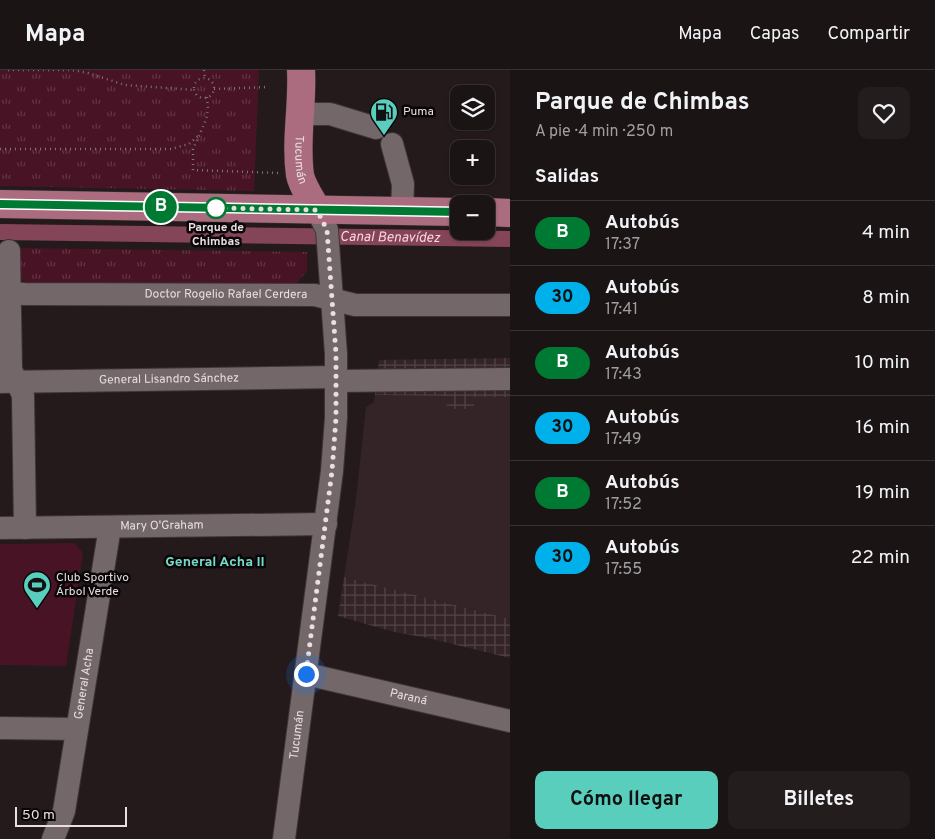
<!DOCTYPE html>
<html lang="es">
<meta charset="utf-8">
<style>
body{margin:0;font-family:Overpass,sans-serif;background:#241d1e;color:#f1f3f6;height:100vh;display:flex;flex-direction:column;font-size:19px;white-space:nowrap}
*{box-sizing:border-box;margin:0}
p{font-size:16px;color:#a09ea0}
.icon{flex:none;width:28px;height:28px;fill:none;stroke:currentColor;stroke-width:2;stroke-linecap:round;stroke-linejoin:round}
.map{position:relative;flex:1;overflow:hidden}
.side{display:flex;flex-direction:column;background:#1b1415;width:425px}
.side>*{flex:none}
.badge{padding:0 10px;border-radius:16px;font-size:18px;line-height:32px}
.tools{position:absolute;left:450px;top:15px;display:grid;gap:10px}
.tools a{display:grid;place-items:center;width:45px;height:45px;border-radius:10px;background:#1b1415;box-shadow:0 1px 4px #0004,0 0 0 1px #393334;font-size:25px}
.scale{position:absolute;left:15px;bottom:12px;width:112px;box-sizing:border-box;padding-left:5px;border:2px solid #e7dfe1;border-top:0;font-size:14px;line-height:18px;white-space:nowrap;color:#e7dfe1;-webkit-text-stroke:4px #0a0607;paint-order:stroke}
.you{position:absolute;width:25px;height:25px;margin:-12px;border:4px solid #fff;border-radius:50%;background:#1a73e8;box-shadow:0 0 0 8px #1a73e833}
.map>.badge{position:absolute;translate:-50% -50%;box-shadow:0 0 0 2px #fff}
h2{padding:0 25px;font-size:19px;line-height:45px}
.round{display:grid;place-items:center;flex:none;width:52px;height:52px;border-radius:10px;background:#241d1e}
.headline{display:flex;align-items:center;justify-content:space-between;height:85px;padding:0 25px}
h1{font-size:24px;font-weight:700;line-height:38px}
.cta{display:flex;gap:10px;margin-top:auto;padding:10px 25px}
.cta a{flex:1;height:58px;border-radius:10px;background:#5acebd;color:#111;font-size:20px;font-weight:700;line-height:58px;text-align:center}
.cta a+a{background:#241d1e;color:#f1f3f6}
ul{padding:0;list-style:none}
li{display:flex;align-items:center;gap:15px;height:65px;padding:0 25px;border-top:1px solid #393334}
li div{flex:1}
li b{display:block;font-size:19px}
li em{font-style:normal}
li .badge{min-width:55px;font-weight:700;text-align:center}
header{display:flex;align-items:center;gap:30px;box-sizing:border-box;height:70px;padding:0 25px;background:#1b1415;border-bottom:1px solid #393334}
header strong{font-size:24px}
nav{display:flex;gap:28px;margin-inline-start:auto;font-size:18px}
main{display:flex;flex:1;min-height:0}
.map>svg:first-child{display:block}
.built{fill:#342428}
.industrial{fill:url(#industrial-grid)}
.grass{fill:#491326}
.park{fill:url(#park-tufts)}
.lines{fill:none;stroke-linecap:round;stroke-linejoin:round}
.canal{stroke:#844558;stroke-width:16}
.minor-casing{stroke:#3d3537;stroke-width:24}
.major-casing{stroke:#3d3537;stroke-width:29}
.path{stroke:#7d7476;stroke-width:2.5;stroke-dasharray:1 4;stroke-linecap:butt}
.minor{stroke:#73676a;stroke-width:22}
.major{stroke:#aa6c7e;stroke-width:28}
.line-casing{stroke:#fff;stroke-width:11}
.line{stroke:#007a32;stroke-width:8}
.walk{stroke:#e7dfe1;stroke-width:5;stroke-dasharray:0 9}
.stop-dot{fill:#fff;stroke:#007a32;stroke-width:2.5}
.labels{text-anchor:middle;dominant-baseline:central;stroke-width:5;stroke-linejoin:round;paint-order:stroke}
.poi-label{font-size:12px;fill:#e7dfe1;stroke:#0a0607;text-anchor:start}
.street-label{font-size:12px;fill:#e7dfe1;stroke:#0a0607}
.stop-label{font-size:12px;font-weight:bold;fill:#e7dfe1;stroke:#0a0607}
.water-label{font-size:14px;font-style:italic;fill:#fed5df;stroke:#0a0607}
.neighbourhood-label{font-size:14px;font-weight:bold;fill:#74dbcb;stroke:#0a0607}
</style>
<header>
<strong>Mapa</strong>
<nav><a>Mapa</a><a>Capas</a><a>Compartir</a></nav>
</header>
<main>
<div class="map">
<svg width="510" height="769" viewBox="0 0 510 769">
<defs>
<pattern id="industrial-grid" width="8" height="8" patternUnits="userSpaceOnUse" patternTransform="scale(1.25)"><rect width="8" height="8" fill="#342428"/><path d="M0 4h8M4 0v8" fill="none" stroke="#514347"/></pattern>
<pattern id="park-tufts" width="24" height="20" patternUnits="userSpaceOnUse" patternTransform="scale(1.25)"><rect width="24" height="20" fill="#491326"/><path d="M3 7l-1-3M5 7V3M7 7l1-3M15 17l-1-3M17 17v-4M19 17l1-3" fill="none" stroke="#633545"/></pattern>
</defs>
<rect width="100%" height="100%" fill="#241a1c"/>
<path class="built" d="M 375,325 L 447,326 L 447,338 L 474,327 L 510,327 L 510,549 L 344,507 L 356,429 L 366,337 L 374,332 Z"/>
<path class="industrial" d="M 510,288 L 510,327 L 474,327 L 474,339 L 447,339 L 446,326 L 375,325 L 379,290 Z
M 344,507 L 510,549 L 510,588 L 428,568 L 394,562 L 338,546 Z"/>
<path class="grass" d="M 74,473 L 83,483 L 66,596 L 0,595 L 0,474 Z"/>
<path class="park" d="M 0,0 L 259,0 L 254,121 L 0,116 Z
M 18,178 L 307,182 L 307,201 L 295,215 L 28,215 L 18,206 Z"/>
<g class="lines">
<path class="canal" id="s1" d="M 0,162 L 510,169"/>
<g class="minor-casing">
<g id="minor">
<path d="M 299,44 L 330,44 L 376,58"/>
<path d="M 392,74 L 403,114 L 402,141"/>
<path d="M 9,181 L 11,300 L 23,325 L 25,458"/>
<path id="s2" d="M 0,222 L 24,224 L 315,225 L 355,235 L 510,235"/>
<path d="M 337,311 L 510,309"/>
<path id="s3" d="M 0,312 L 336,307"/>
<path id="s4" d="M 0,458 L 326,454"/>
<path id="s5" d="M 306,604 L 510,651"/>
<path d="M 0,658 L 77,659"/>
<path id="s6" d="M 53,769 L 64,741 L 110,457"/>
<path id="s7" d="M 284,769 L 332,401 L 336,348 L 336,284 L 327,160 L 317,140"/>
</g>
</g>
<g class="major-casing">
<g id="major">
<path id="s8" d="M 301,0 C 303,35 295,70 300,105 C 302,116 312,130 317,140"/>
<path d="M 0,134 L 459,142"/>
<path d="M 486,142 L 510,143"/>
</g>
</g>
<path class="path" d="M 8,0 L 72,0 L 88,3 L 125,15 L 195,20
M 204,0 L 205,8
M194 18a10 10 0 1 1 20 0a10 10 0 1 1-20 0Z
M 214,19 L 268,17
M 207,27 L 208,39 L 206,50 L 193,79 L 193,100 L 279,103
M 0,79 L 171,79 L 189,74 L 198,66"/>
<use href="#minor" class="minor"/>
<use href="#major" class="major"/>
</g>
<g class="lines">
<g class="line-casing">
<path id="line" d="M 0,134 L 459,142"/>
</g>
<use href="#line" class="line"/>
<path class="walk" d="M 216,138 L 317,140 L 327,160 L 336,284 L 336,348 L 332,401 L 306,604"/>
</g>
<defs>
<g id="fuel-pin" transform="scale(1.4375)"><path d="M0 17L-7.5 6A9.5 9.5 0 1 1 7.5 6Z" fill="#5acebd" stroke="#0a0607"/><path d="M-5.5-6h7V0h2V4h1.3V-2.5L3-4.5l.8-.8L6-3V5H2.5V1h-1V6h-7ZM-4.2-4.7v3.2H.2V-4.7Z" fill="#111"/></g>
<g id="stadium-pin" transform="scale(1.4375)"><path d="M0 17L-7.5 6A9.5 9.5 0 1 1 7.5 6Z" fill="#5acebd" stroke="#0a0607"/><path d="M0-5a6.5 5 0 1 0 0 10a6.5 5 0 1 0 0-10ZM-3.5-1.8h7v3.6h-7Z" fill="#111"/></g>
</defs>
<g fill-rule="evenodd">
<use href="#fuel-pin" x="384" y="42"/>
<use href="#stadium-pin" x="37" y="515"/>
</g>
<circle class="stop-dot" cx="216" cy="138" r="10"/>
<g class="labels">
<g class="poi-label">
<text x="403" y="42">Puma</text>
<text x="56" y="508">Club Sportivo<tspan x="56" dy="14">Árbol Verde</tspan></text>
</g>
<g class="street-label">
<text stroke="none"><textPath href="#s8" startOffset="90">Tucumán</textPath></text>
<text stroke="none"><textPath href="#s2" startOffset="226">Doctor Rogelio Rafael Cerdera</textPath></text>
<text stroke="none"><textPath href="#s3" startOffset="169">General Lisandro Sánchez</textPath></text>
<text stroke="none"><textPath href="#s4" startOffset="162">Mary O'Graham</textPath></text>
<text stroke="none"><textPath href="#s6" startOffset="159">General Acha</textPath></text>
<text stroke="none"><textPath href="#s5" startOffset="105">Paraná</textPath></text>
<text stroke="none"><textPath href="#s7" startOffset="105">Tucumán</textPath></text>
</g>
<g class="stop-label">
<text x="216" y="158">Parque de<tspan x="216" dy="14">Chimbas</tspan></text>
</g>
<g class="water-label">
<text stroke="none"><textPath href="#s1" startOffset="390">Canal Benavídez</textPath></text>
</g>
<g class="neighbourhood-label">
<text x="215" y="492">General Acha II</text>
</g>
</g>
</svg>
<div class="tools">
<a><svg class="icon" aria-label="layers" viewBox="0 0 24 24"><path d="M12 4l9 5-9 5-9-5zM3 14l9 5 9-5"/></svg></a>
<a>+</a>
<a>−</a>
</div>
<div class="scale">50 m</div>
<div class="you" style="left:306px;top:604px"></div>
<b class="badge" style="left:161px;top:137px;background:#007a32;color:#fff">B</b>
</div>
<section class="side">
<div class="headline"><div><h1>Parque de Chimbas</h1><p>A pie · 4 min · 250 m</p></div><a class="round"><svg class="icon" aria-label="heart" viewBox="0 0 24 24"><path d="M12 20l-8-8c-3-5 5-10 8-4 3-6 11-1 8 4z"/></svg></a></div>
<h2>Salidas</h2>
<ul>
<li><span class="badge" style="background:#007a32;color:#fff">B</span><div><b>Autobús</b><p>17:37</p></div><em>4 min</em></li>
<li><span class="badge" style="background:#00b0eb;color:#111">30</span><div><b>Autobús</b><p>17:41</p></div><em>8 min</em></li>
<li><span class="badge" style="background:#007a32;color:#fff">B</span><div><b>Autobús</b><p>17:43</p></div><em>10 min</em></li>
<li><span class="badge" style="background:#00b0eb;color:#111">30</span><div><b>Autobús</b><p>17:49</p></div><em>16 min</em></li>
<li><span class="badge" style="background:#007a32;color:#fff">B</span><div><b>Autobús</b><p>17:52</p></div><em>19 min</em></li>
<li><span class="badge" style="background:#00b0eb;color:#111">30</span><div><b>Autobús</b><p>17:55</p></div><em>22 min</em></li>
</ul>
<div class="cta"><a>Cómo llegar</a><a>Billetes</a></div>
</section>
</main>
